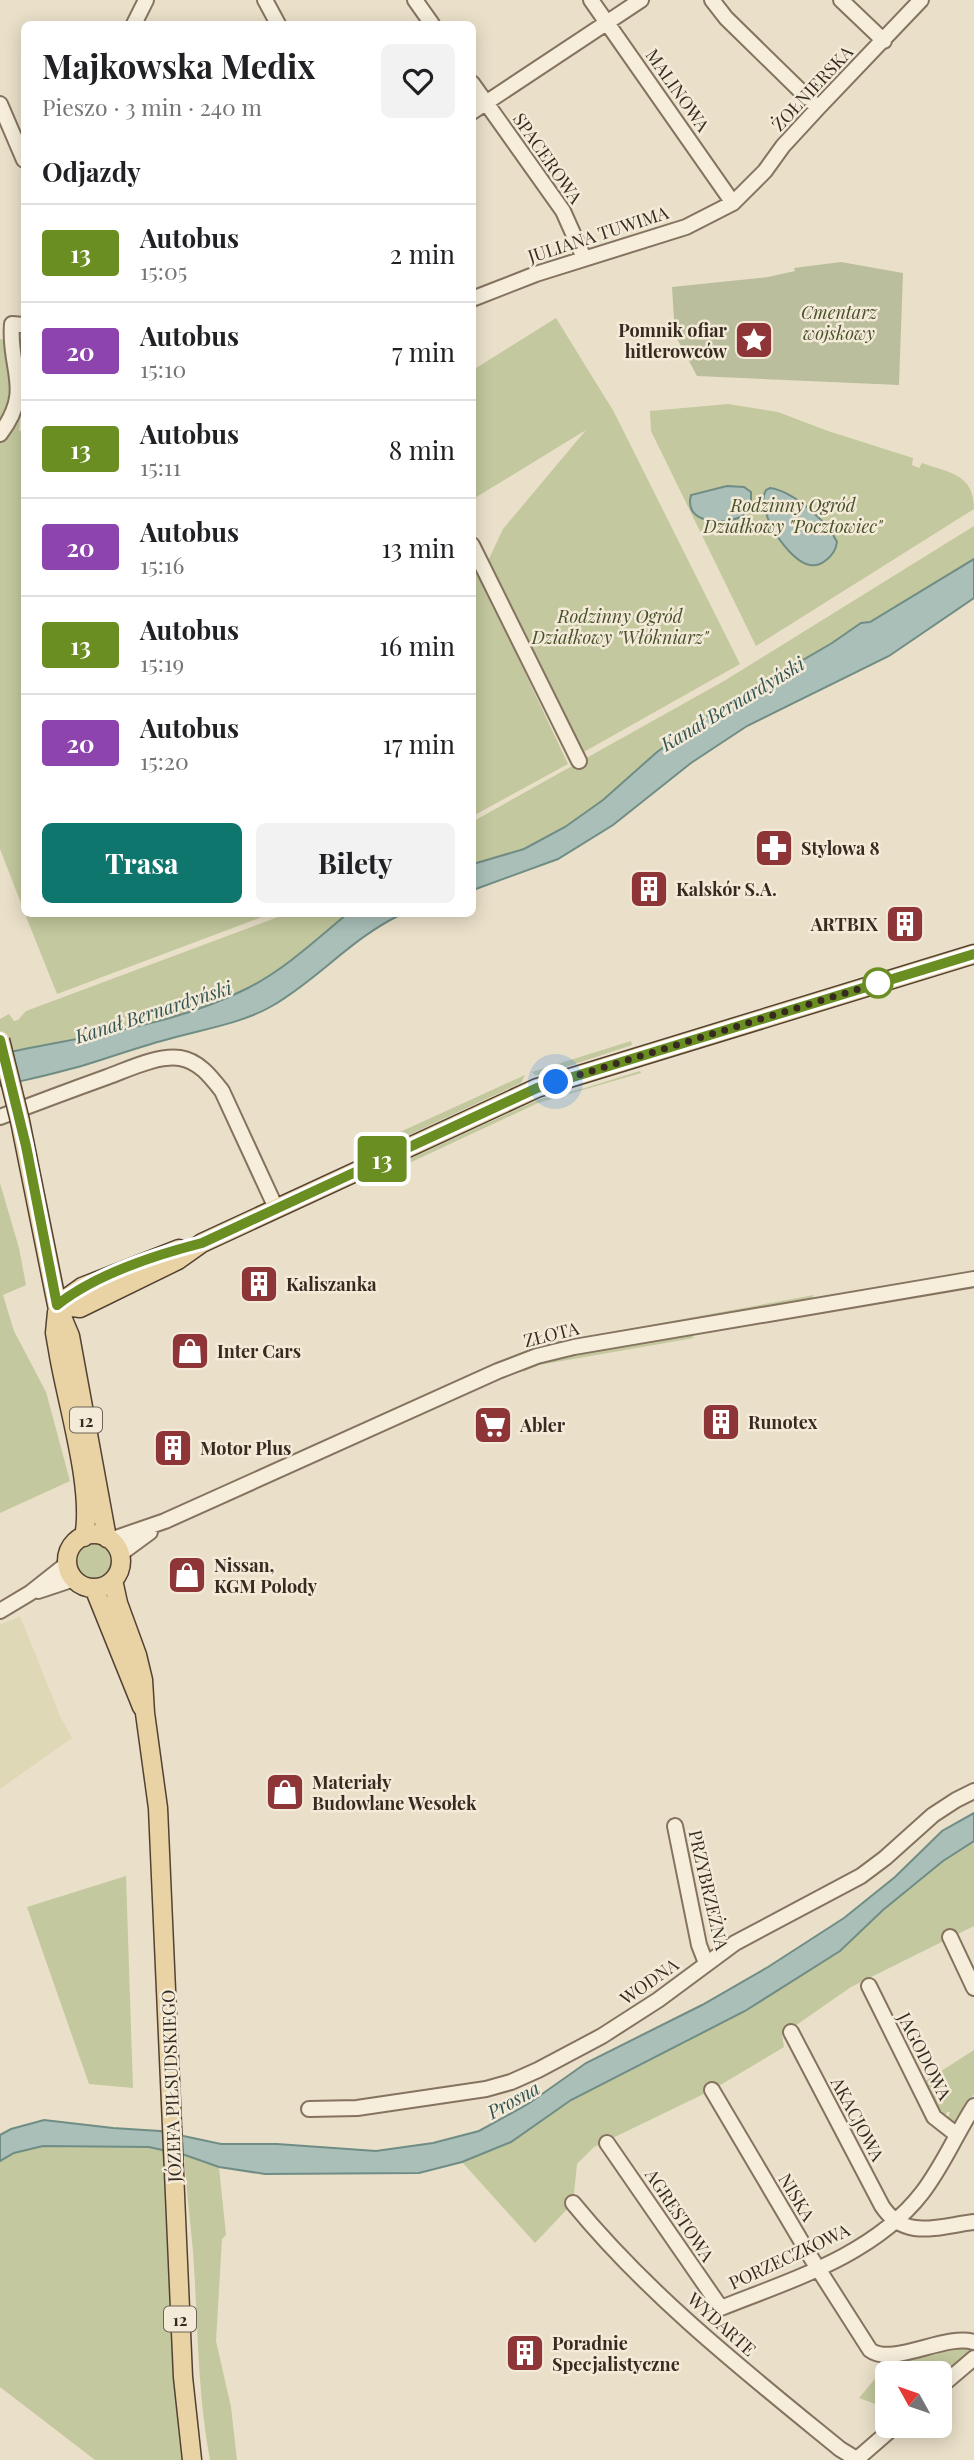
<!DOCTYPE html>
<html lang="pl">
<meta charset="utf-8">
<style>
body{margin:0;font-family:"Playfair Display",serif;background:#f2f2f2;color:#202124;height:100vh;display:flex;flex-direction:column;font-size:26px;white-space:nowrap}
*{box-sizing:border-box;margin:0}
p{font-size:23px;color:#757577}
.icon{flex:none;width:38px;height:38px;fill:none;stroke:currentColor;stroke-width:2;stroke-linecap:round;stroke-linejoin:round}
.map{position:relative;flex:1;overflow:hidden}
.details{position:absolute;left:21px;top:21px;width:455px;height:896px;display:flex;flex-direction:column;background:#fff;border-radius:10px;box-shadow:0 4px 18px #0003}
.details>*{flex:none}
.badge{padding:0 14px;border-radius:5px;font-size:24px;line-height:46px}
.needle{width:46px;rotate:310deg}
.controls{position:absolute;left:875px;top:2361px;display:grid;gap:14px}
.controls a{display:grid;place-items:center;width:77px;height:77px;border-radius:10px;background:#fff;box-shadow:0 4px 18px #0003;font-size:35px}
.you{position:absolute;width:35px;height:35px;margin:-18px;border:5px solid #fff;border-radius:50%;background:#1a73e8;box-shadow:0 0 0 10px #1a73e833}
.map>.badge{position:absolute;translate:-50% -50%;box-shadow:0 0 0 4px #fff}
h2{padding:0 21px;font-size:26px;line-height:63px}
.round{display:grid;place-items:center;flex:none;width:74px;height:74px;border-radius:10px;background:#f2f2f2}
.summary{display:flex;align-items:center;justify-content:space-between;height:119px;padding:0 21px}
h1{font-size:33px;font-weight:700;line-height:52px}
.primary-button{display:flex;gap:14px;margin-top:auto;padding:14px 21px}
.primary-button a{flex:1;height:80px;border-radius:10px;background:#0f766e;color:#fff;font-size:28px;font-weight:700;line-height:80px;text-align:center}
.primary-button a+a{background:#f2f2f2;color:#202124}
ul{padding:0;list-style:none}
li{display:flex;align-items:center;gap:21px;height:98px;padding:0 21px;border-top:2px solid #e0e0e0}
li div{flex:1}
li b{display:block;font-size:26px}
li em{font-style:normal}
li .badge{min-width:77px;font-weight:700;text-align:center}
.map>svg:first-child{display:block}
.farmland{fill:#dfd8b7}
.green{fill:#c3c89e}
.cemetery{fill:#babe9c}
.water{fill:#a9bfb8;stroke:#708d85;stroke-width:2}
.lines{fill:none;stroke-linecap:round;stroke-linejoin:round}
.minor-casing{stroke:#85735f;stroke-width:18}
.major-casing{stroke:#534233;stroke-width:21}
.minor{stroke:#f6eedb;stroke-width:14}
.major{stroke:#e9d3a5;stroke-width:18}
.major-bridge-casing{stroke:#534233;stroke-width:21;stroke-linecap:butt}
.major-bridge{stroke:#e9d3a5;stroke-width:18}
.line-casing{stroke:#fff;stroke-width:16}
.line{stroke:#6b8e23;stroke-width:10}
.walk{stroke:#372b21;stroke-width:7;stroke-dasharray:0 12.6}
.stop-dot{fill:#fff;stroke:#6b8e23;stroke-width:3.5}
.labels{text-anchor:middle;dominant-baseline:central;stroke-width:5;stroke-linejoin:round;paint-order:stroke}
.shield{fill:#f3ead8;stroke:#6f6458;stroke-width:2}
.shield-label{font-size:16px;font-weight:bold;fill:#372b21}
.street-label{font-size:18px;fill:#372b21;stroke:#f3ead8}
.park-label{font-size:18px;font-style:italic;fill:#48512a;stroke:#f3ead8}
.poi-label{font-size:18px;font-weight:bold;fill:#372b21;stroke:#f3ead8;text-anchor:start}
.water-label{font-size:19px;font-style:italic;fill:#325552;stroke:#f3ead8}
</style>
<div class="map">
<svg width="974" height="2460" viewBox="0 0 974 2460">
<rect width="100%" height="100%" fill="#eae0c9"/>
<path class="farmland" d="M 20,1616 L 61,1718 L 72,1738 L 0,1789 L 0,1625 Z"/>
<path class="green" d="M 556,318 L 614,412 L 740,664 L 582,753 L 488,561 L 503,529 L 586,430 L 473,499 L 473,370 Z
M 0,339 L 5,340 L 23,387 L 19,431 L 24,431 L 24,911 L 0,849 Z
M 728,404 L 778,412 L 828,431 L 913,458 L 912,465 L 919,468 L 922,463 C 950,473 974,474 974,509 L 756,646 L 651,431 L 650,411 Z
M 974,526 L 974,559 L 870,622 L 861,623 L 832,643 L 704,718 L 657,752 L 603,800 L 565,827 L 524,849 L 473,864 L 472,822 L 724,681 Z
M 472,560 L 568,764 L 473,816 L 472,816 Z
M 25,914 L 270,914 L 57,994 Z
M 286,914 L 347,914 C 316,940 285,969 248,988 C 171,1027 84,1036 0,1054 L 0,1019 L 9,1014 L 14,1021 L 18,1020 L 26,1011 Z
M 631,1041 L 632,1045 L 542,1075 L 535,1075 L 532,1072 Z
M 640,1071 L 641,1073 L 538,1103 L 375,1179 L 373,1175 L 540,1099 L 585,1088 Z
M 525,1075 L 521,1083 L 379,1149 L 368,1152 L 365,1148 Z
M 0,1183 L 19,1248 L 26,1285 L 3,1295 L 14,1331 L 46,1392 L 70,1481 L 0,1513 Z
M 814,1295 L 811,1299 L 578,1341 L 465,1377 L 515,1355 L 557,1342 Z
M 690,1332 L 694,1338 L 539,1365 L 523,1372 L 525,1367 L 560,1356 Z
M77 1561a17 17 0 1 1 34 0a17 17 0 1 1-34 0Z
M 974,1841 L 974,1926 L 851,1987 L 782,2035 L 784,2047 L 712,2090 L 594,2147 L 577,2164 L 573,2203 L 535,2243 L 462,2162 L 508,2143 L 571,2100 L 745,2011 L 840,1951 L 882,1911 L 943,1861 Z
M 126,1876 L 133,2088 L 89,2084 L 27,1907 Z
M 974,2050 L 974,2094 L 956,2122 L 951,2123 L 947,2120 L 950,2112 L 947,2112 L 945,2118 L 924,2082 Z
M 43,2146 L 149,2147 L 166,2150 L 187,2460 L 95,2460 L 0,2387 L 0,2161 L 14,2153 Z
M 184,2155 L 219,2167 L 226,2235 L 222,2239 L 216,2341 L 231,2407 L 237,2460 L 210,2460 C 197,2391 198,2321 193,2251 C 190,2219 186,2187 184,2155 Z
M 947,2346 L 972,2347 L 972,2352 L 940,2382 L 940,2373 L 887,2373 L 887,2422 L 875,2404 L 859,2398 L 879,2374 L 904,2356 Z"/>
<path class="cemetery" d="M 841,262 L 903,273 L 899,385 L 697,376 L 675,335 L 672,287 L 768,277 L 795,271 L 794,268 Z"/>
<path class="water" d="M 727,486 L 744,487 L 751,492 L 751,503 L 743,516 C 725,525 683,525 691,495 Z
M 770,488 C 793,491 828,522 837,542 C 836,550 832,556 825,561 C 821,564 815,566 810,565 C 789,562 754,509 766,490 Z
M 974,559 L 974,598 L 889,656 L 747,726 L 691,763 L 613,825 L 558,859 L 473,890 L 473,864 L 524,849 L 565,827 L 603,800 L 657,752 L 704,718 L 832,643 L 861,623 L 870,622 Z
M 347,914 L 402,914 C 351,938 319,979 272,1006 C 241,1024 199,1030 165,1040 C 139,1047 114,1056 88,1064 C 59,1073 29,1079 0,1086 L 0,1054 C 84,1036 171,1027 248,988 C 285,969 316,940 347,914 Z
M 974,1813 L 974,1841 L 943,1861 L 883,1910 L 840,1951 L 745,2011 L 571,2100 L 511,2142 L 462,2162 L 419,2173 L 265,2174 L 219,2167 L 185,2155 L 149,2147 L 43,2146 L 14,2153 L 0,2161 L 0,2135 L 11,2129 L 44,2120 L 113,2128 L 160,2131 L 221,2144 L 277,2144 L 376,2151 L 433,2143 L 479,2131 L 528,2104 L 586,2063 L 702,2005 L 768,1967 L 844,1918 L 895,1877 L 942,1831 Z"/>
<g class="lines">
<g class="minor-casing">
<path id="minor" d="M 265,0 L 278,24
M 415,0 L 432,24
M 591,0 L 733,203
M 712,0 L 726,18 L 818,108
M 841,0 L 884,41
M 134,24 L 146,0
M 472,83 L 563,211 L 584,258
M 0,104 L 24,160
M 472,112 L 641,0
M 472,299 L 536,274 L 686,227 L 733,203 L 765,171 L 783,146 L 818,108 L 921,0
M 0,434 C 34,389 8,370 12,324 L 24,325
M 472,545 L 579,761
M 0,1117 C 36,1103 71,1090 107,1077 C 129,1069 157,1055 180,1058 C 199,1061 211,1077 222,1091 L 276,1208
M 110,1540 L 165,1521 L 498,1371 L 537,1356 L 574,1347 L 974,1279
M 120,1554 L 150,1532
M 38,1591 L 74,1579
M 0,1611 L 30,1593 L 68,1563
M 675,1826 L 699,1945 L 706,1963
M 950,1937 L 974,1988
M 869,1986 L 934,2117 L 957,2135
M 791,2032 L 882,2206 C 905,2241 939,2226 974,2222
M 712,2090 L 810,2256 L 870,2350 C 892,2367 946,2333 974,2342
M 309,2109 L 357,2108 L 486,2089 L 511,2082 L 538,2070 L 602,2036 L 658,2000 L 735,1943 L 861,1876 L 885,1858 L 933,1815 L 956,1800 L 974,1791
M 607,2143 L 721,2308 C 791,2280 874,2255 922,2193 C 943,2166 956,2134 974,2106
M 573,2203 C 649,2296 747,2373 840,2449 L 858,2460
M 940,2387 L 974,2358
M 857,2459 L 895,2426"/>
</g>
<g class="major-casing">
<path id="major" d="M 20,1121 L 57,1305 L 70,1336 L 107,1538
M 57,1305 L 80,1308 L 178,1260 L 202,1243 L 537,1088 L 974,954
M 57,1305 L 82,1287 L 179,1249
M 57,1312 L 55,1333 L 58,1350 C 66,1401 94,1488 84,1537
M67 1561a27 27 0 1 1 54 0a27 27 0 1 1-54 0Z
M 113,1580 L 118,1603 L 137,1655 L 143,1680 L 145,1713 L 158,1808 L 183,2377 L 192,2460
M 94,1588 L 142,1707"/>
</g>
<use href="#minor" class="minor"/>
<use href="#major" class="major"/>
<g class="major-bridge-casing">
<path id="major-bridge" d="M 0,1040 L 20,1121"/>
</g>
<use href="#major-bridge" class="major-bridge"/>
</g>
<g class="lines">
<g class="line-casing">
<path id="line" d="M 0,1040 L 26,1146 L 57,1305 C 96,1274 155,1255 202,1243 L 537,1088 L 974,954"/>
</g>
<use href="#line" class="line"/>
<path class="walk" d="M 556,1082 L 878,983"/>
</g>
<defs>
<g id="sight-square" transform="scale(2.0125)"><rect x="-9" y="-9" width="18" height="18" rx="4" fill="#8e3537" stroke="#f3ead8"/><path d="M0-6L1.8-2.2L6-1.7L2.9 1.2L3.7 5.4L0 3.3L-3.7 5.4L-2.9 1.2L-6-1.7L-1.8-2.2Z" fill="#fff"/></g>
<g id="pharmacy-square" transform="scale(2.0125)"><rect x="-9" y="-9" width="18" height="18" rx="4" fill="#8e3537" stroke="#f3ead8"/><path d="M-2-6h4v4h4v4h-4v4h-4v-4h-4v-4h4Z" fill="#fff"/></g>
<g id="building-square" transform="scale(2.0125)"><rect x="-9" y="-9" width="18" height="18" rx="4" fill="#8e3537" stroke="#f3ead8"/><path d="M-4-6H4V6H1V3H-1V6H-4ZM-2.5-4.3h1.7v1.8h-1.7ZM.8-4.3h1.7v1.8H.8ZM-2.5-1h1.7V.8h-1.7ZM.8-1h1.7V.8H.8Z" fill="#fff"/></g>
<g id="shop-square" transform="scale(2.0125)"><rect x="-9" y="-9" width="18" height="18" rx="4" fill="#8e3537" stroke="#f3ead8"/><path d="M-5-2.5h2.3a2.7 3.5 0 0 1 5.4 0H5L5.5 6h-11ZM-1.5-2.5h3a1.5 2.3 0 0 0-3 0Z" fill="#fff"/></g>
<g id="supermarket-square" transform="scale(2.0125)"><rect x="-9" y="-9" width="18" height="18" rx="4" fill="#8e3537" stroke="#f3ead8"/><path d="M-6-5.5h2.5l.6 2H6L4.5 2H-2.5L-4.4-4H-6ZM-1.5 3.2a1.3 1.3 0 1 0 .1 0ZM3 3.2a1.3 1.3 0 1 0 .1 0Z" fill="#fff"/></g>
</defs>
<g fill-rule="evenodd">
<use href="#sight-square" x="754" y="340"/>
<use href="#pharmacy-square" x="774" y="848"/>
<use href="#building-square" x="649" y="889"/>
<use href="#building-square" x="905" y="924"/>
<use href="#building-square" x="259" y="1284"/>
<use href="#shop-square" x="190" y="1351"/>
<use href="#building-square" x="721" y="1422"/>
<use href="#supermarket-square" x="493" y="1425"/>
<use href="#building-square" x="173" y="1448"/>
<use href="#shop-square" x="187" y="1575"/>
<use href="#shop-square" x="285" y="1792"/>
<use href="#building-square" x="525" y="2353"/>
</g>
<circle class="stop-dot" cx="878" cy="983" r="14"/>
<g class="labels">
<g class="shield">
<rect x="70" y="1407.5" width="32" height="25" rx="5"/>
<rect x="164" y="2306.5" width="32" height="25" rx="5"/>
</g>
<g class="shield-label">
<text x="86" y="1420">12</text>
<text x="180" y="2319">12</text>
</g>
<g class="street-label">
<text transform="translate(812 88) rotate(-47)">ŻOŁNIERSKA</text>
<text transform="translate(678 90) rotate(55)">MALINOWA</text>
<text transform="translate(548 158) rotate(55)">SPACEROWA</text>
<text transform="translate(598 234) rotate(-18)">JULIANA TUWIMA</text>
<text transform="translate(551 1334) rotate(-14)">ZŁOTA</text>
<text transform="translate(709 1890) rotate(77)">PRZYBRZEŻNA</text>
<text transform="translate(649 1981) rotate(-35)">WODNA</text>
<text transform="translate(925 2056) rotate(63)">JAGODOWA</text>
<text transform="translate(171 2086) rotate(-92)">JÓZEFA PIŁSUDSKIEGO</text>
<text transform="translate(858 2119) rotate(62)">AKACJOWA</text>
<text transform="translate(797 2197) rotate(59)">NISKA</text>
<text transform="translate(680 2215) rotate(56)">AGRESTOWA</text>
<text transform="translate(789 2256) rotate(-25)">PORZECZKOWA</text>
<text transform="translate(722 2324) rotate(42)">WYDARTE</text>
</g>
<g class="park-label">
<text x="839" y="312">Cmentarz<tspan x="839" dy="21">wojskowy</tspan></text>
<text x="793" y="505">Rodzinny Ogród<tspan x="793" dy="21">Działkowy "Pocztowiec"</tspan></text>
<text x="620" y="616">Rodzinny Ogród<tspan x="620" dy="21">Działkowy "Włókniarz"</tspan></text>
</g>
<g class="poi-label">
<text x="727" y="330" text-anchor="end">Pomnik ofiar<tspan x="727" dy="21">hitlerowców</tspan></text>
<text x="801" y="848">Stylowa 8</text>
<text x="676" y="889">Kalskór S.A.</text>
<text x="878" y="924" text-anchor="end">ARTBIX</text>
<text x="286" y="1284">Kaliszanka</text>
<text x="217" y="1351">Inter Cars</text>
<text x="748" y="1422">Runotex</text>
<text x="520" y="1425">Abler</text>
<text x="200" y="1448">Motor Plus</text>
<text x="214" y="1565">Nissan,<tspan x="214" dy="21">KGM Polody</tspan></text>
<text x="312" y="1782">Materiały<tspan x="312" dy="21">Budowlane Wesołek</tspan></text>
<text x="552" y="2343">Poradnie<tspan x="552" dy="21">Specjalistyczne</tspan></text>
</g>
<g class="water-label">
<text transform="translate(732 703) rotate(-31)">Kanał Bernardyński</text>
<text transform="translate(153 1011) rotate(-18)">Kanał Bernardyński</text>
<text transform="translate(513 2099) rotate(-29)">Prosna</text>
</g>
</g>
</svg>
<div class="controls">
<a><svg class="needle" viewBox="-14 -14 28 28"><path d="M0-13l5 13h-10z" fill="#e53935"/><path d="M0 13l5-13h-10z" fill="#757577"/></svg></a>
</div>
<div class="you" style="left:556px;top:1082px"></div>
<b class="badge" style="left:382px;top:1159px;background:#6b8e23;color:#fff">13</b>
<section class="details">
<div class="summary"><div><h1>Majkowska Medix</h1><p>Pieszo · 3 min · 240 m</p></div><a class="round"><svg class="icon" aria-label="heart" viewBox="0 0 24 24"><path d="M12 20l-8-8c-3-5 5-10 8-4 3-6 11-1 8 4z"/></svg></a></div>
<h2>Odjazdy</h2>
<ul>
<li><span class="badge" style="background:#6b8e23;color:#fff">13</span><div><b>Autobus</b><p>15:05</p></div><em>2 min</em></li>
<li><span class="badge" style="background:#8e44ad;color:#fff">20</span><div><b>Autobus</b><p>15:10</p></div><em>7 min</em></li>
<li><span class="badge" style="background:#6b8e23;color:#fff">13</span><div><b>Autobus</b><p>15:11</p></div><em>8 min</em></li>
<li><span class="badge" style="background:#8e44ad;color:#fff">20</span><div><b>Autobus</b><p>15:16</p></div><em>13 min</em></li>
<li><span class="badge" style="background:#6b8e23;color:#fff">13</span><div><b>Autobus</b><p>15:19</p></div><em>16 min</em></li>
<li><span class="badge" style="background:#8e44ad;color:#fff">20</span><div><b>Autobus</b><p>15:20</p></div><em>17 min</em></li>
</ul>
<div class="primary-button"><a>Trasa</a><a>Bilety</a></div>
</section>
</div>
